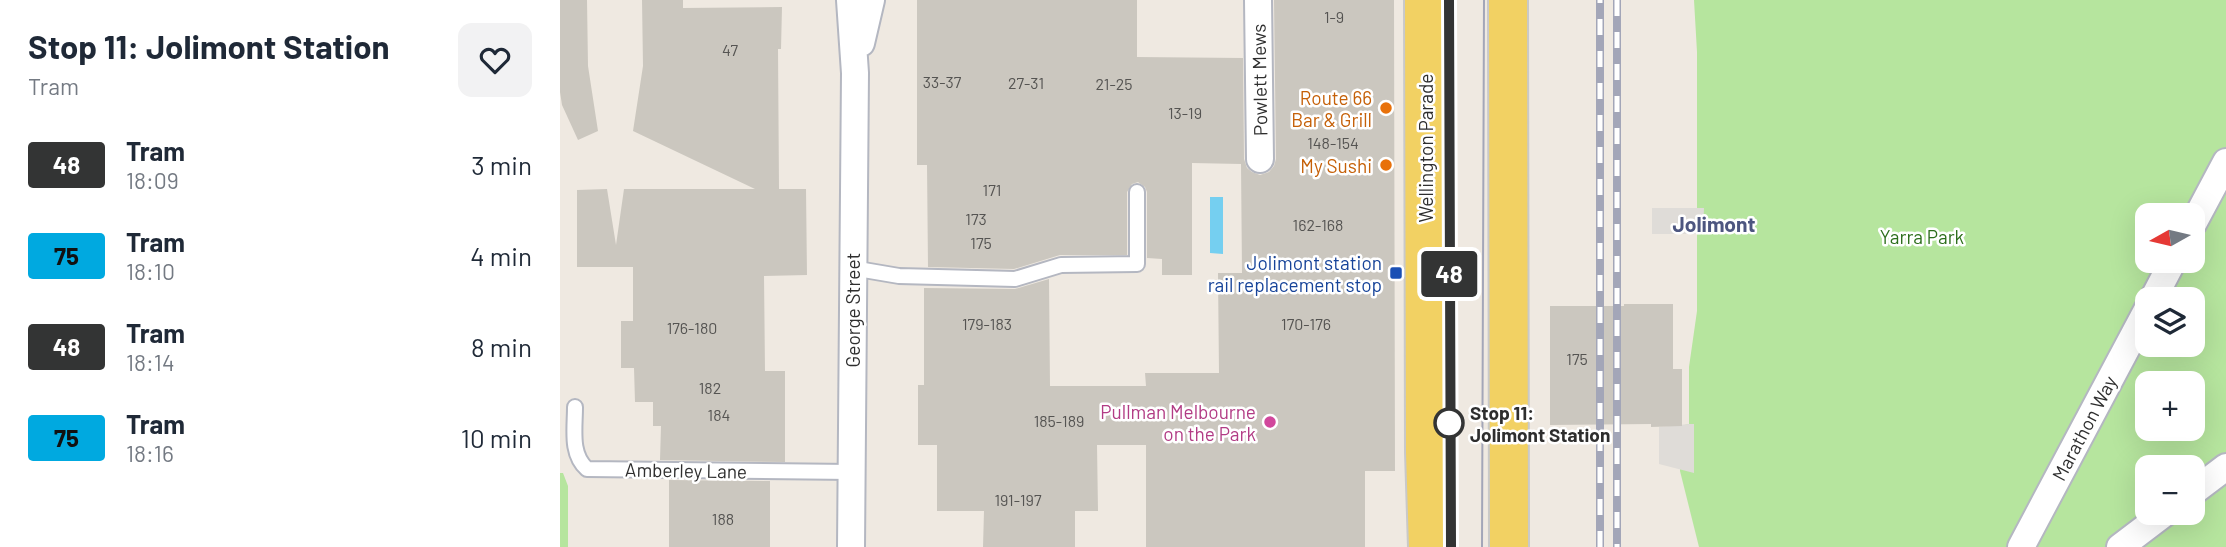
<!DOCTYPE html>
<meta charset="utf-8">
<style>
body{margin:0;font-family:Barlow,sans-serif;background:#f2f2f3;color:#1f2937;height:100vh;display:flex;flex-direction:column;font-size:26px;white-space:nowrap}
*{box-sizing:border-box;margin:0}
p{font-size:23px;color:#747a83}
.icon{flex:none;width:38px;height:38px;fill:none;stroke:currentColor;stroke-width:2;stroke-linecap:round;stroke-linejoin:round}
.map{position:relative;flex:1;overflow:hidden}
.sheet{display:flex;flex-direction:column;background:#fff;width:560px}
.sheet>*{flex:none}
.badge{padding:0 14px;border-radius:5px;font-size:24px;line-height:46px}
.needle{width:46px;rotate:262deg}
.controls{position:absolute;left:1575px;top:203px;display:grid;gap:14px}
.controls a{display:grid;place-items:center;width:70px;height:70px;border-radius:14px;background:#fff;box-shadow:0 7px 28px #0002;font-size:35px}
.map>.badge{position:absolute;translate:-50% -50%;box-shadow:0 0 0 4px #fff}
.round{display:grid;place-items:center;flex:none;width:74px;height:74px;border-radius:14px;background:#f2f2f3}
.head{display:flex;align-items:center;justify-content:space-between;height:119px;padding:0 28px}
h1{font-size:33px;font-weight:700;line-height:52px}
ul{padding:0;list-style:none}
li{display:flex;align-items:center;gap:21px;height:91px;padding:0 28px}
li div{flex:1}
li b{display:block;font-size:26px}
li em{font-style:normal}
li .badge{min-width:77px;font-weight:700;text-align:center}
main{display:flex;flex:1;min-height:0}
.map>svg:first-child{display:block}
.green{fill:#b6e59e;fill-rule:evenodd}
.plaza{fill:#dfdcd8}
.water{fill:#75cff0}
.building{fill:#cbc7bf}
.lines{fill:none;stroke-linecap:round;stroke-linejoin:round}
.lane-casing{stroke:#b4b7c1;stroke-width:18}
.street-casing{stroke:#b4b7c1;stroke-width:30}
.primary-casing{stroke:#c9c9c9;stroke-width:42}
.lane{stroke:#fff;stroke-width:14}
.street{stroke:#fff;stroke-width:26}
.primary{stroke:#f2d163;stroke-width:38}
.tram{stroke:#a3a6b8;stroke-width:2}
.rail-casing{stroke:#a3a6b8;stroke-width:8}
.rail{stroke:#fff;stroke-width:5;stroke-dasharray:16;stroke-linecap:butt}
.line-casing{stroke:#fff;stroke-width:16}
.line{stroke:#333434;stroke-width:10}
.food-dot{fill:#e8710a;stroke:#fff;stroke-width:2.5}
.transit-dot{fill:#1a4fb4;stroke:#fff;stroke-width:2.5}
.hotel-dot{fill:#d1479c;stroke:#fff;stroke-width:2.5}
.stop-dot{fill:#fff;stroke:#333434;stroke-width:3.5}
.labels{text-anchor:middle;dominant-baseline:central;stroke-width:5;stroke-linejoin:round;paint-order:stroke}
.number-label{font-size:16px;fill:#555452}
.street-label{font-size:19px;fill:#2e2e2e;stroke:#fff}
.food-label{font-size:19px;fill:#c56008;stroke:#fff;text-anchor:end}
.park-label{font-size:19px;fill:#2c6e1b;stroke:#fff}
.transit-label{font-size:19px;fill:#164399;stroke:#fff;text-anchor:end}
.hotel-label{font-size:19px;fill:#b23c85;stroke:#fff;text-anchor:end}
.stop-label{font-size:19px;font-weight:bold;fill:#2e2e2e;stroke:#fff;text-anchor:start}
.neighbourhood-label{font-size:21px;font-weight:bold;fill:#4d5680;stroke:#fff}
</style>
<main>
<section class="sheet">
<div class="head"><div><h1>Stop 11: Jolimont Station</h1><p>Tram</p></div><a class="round"><svg class="icon" aria-label="heart" viewBox="0 0 24 24"><path d="M12 20l-8-8c-3-5 5-10 8-4 3-6 11-1 8 4z"/></svg></a></div>
<ul>
<li><span class="badge" style="background:#333434;color:#fff">48</span><div><b>Tram</b><p>18:09</p></div><em>3 min</em></li>
<li><span class="badge" style="background:#00a9e0;color:#111">75</span><div><b>Tram</b><p>18:10</p></div><em>4 min</em></li>
<li><span class="badge" style="background:#333434;color:#fff">48</span><div><b>Tram</b><p>18:14</p></div><em>8 min</em></li>
<li><span class="badge" style="background:#00a9e0;color:#111">75</span><div><b>Tram</b><p>18:16</p></div><em>10 min</em></li>
</ul>
</section>
<div class="map">
<svg width="1666" height="547" viewBox="0 0 1666 547">
<rect width="100%" height="100%" fill="#efe9e1"/>
<path class="green" d="M 1134,0 L 1666,0 L 1666,547 L 1139,547 L 1120,471 L 1120,426 L 1129,424 L 1129,367 L 1137,311 L 1137,52 ZM 1587,215 L 1633,215 L 1633,261 L 1587,261 ZM 1587,299 L 1633,299 L 1633,345 L 1587,345 ZM 1587,383 L 1633,383 L 1633,429 L 1587,429 ZM 1587,467 L 1633,467 L 1633,513 L 1587,513 Z
M 0,473 L 3,473 L 8,486 L 8,547 L 0,547 Z"/>
<path class="plaza" d="M 1092,208 L 1144,208 L 1143,234 L 1092,234 Z
M 1129,424 L 1134,424 L 1134,473 L 1099,464 L 1099,427 Z"/>
<path class="water" d="M 650,197 L 663,197 L 663,254 L 650,253 Z"/>
<path class="building" d="M 0,0 L 27,0 L 28,66 L 38,131 L 18,140 L 2,105 L 0,92 Z
M 82,0 L 123,0 L 123,8 L 222,7 L 221,49 L 218,49 L 219,189 L 246,189 L 247,275 L 204,276 L 205,371 L 225,371 L 225,462 L 100,460 L 101,426 L 93,426 L 93,402 L 75,402 L 74,368 L 61,368 L 61,321 L 73,321 L 73,267 L 17,267 L 17,190 L 47,189 L 56,245 L 64,189 L 195,189 L 73,131 L 83,66 Z
M 357,0 L 577,0 L 577,57 L 683,58 L 684,159 L 687,168 L 692,172 L 700,175 L 709,172 L 714,166 L 716,159 L 714,0 L 834,0 L 835,471 L 805,471 L 805,547 L 586,547 L 586,445 L 537,445 L 538,511 L 515,511 L 515,547 L 423,547 L 424,511 L 377,511 L 377,445 L 358,445 L 358,385 L 364,385 L 364,288 L 455,289 L 489,279 L 490,386 L 586,386 L 585,373 L 659,373 L 658,273 L 682,273 L 681,164 L 632,163 L 632,275 L 602,275 L 602,259 L 587,258 L 587,192 L 585,187 L 578,182 L 572,184 L 567,192 L 567,255 L 500,255 L 454,269 L 368,267 L 367,165 L 357,165 Z
M 1064,304 L 1113,304 L 1113,369 L 1122,369 L 1122,426 L 1091,427 L 1091,424 L 990,425 L 990,306 L 1064,306 Z
M 109,480 L 210,481 L 210,547 L 109,547 Z"/>
<g class="lines">
<g class="lane-casing">
<path id="lane" d="M 292,268 L 339,276 L 455,279 L 501,265 L 577,264 L 577,192
M 15,407 C 15,429 10,454 27,469 L 292,472"/>
</g>
<g class="street-casing">
<path id="street" d="M 290,0 L 295,73 L 291,547
M 698,0 L 700,159
M 301,43 L 311,0
M 1633,224 L 1666,162
M 1593,299 L 1613,261
M 1633,492 L 1666,467
M 1461,547 L 1587,310
M 1560,547 L 1605,513"/>
</g>
<g class="primary-casing">
<path id="primary" d="M 864,0 L 865,452 L 868,547
M 948,0 L 949,547"/>
</g>
<use href="#lane" class="lane"/>
<use href="#street" class="street"/>
<use href="#primary" class="primary"/>
<path class="tram" d="M 889,0 L 891,547
M 922,547 L 924,0"/>
<g class="rail-casing">
<path id="rail" d="M 1057,0 L 1057,547
M 1040,547 L 1040,0"/>
</g>
<use href="#rail" class="rail"/>
</g>
<g class="lines">
<g class="line-casing">
<path id="line" d="M 889,0 L 891,547"/>
</g>
<use href="#line" class="line"/>
</g>
<g class="food-dot">
<circle cx="826" cy="108" r="7"/>
<circle cx="826" cy="165" r="7"/>
</g>
<rect class="transit-dot" x="829" y="266" width="14" height="14" rx="3.5"/>
<circle class="hotel-dot" cx="710" cy="422" r="7"/>
<circle class="stop-dot" cx="889" cy="423" r="14"/>
<g class="labels">
<g class="number-label">
<text x="774" y="16">1-9</text>
<text x="170" y="49">47</text>
<text x="382" y="81">33-37</text>
<text x="466" y="82">27-31</text>
<text x="554" y="83">21-25</text>
<text x="625" y="112">13-19</text>
<text x="773" y="142">148-154</text>
<text x="432" y="189">171</text>
<text x="416" y="218">173</text>
<text x="758" y="224">162-168</text>
<text x="421" y="242">175</text>
<text x="427" y="323">179-183</text>
<text x="746" y="323">170-176</text>
<text x="132" y="327">176-180</text>
<text x="1017" y="358">175</text>
<text x="150" y="387">182</text>
<text x="159" y="414">184</text>
<text x="499" y="420">185-189</text>
<text x="458" y="499">191-197</text>
<text x="163" y="518">188</text>
</g>
<g class="street-label">
<text transform="translate(699 80) rotate(-91)">Powlett Mews</text>
<text transform="translate(865 148) rotate(-90)">Wellington Parade</text>
<text transform="translate(292 310) rotate(-90)">George Street</text>
<text transform="translate(1524 428) rotate(-62)">Marathon Way</text>
<text transform="translate(126 470) rotate(1)">Amberley Lane</text>
</g>
<g class="food-label">
<text x="812" y="97">Route 66<tspan x="812" dy="22">Bar &amp; Grill</tspan></text>
<text x="812" y="165">My Sushi</text>
</g>
<g class="park-label">
<text x="1362" y="236">Yarra Park</text>
</g>
<g class="transit-label">
<text x="822" y="262">Jolimont station<tspan x="822" dy="22">rail replacement stop</tspan></text>
</g>
<g class="hotel-label">
<text x="696" y="411">Pullman Melbourne<tspan x="696" dy="22">on the Park</tspan></text>
</g>
<g class="stop-label">
<text x="910" y="412">Stop 11:<tspan x="910" dy="22">Jolimont Station</tspan></text>
</g>
<g class="neighbourhood-label">
<text x="1154" y="223">Jolimont</text>
</g>
</g>
</svg>
<div class="controls">
<a><svg class="needle" viewBox="-14 -14 28 28"><path d="M0-13l5 13h-10z" fill="#e53935"/><path d="M0 13l5-13h-10z" fill="#747a83"/></svg></a>
<a><svg class="icon" aria-label="layers" viewBox="0 0 24 24"><path d="M12 4l9 5-9 5-9-5zM3 14l9 5 9-5"/></svg></a>
<a>+</a>
<a>−</a>
</div>
<b class="badge" style="left:889px;top:274px;background:#333434;color:#fff">48</b>
</div>
</main>
